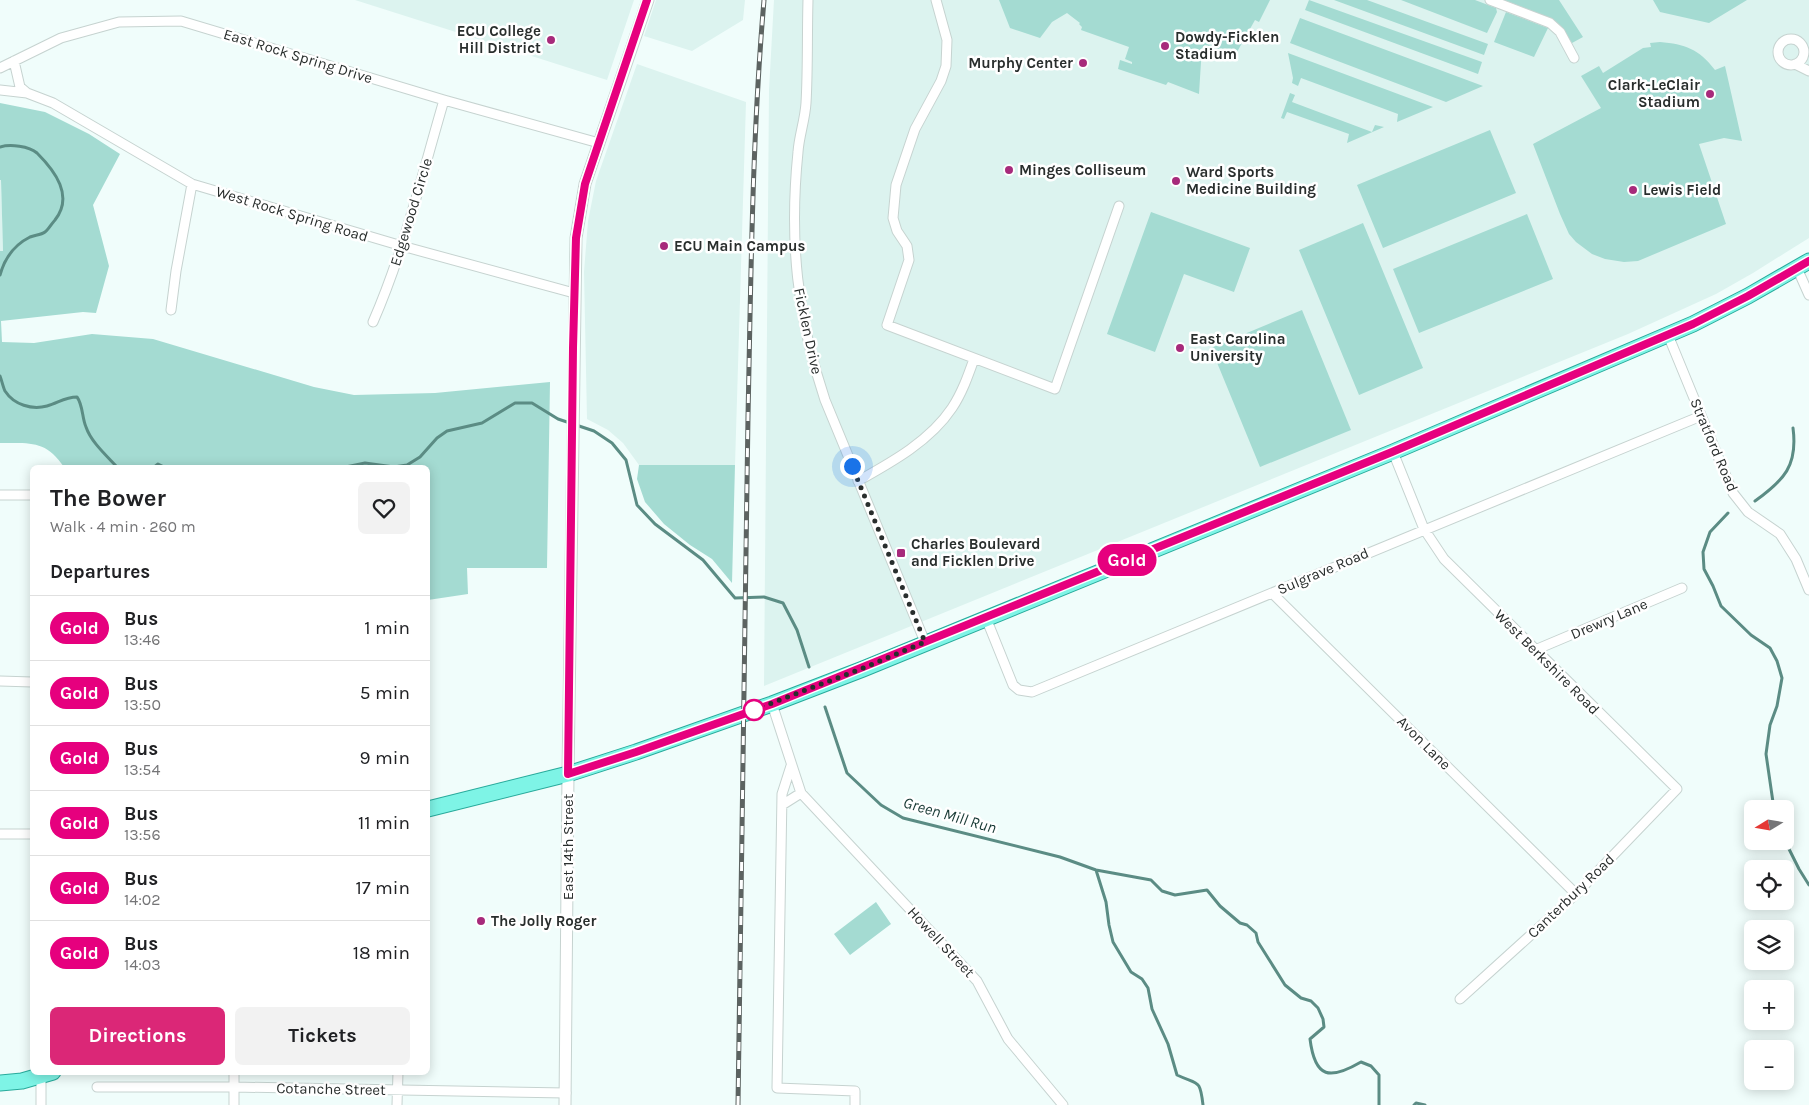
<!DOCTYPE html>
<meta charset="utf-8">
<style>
body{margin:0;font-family:Karla,sans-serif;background:#f2f2f2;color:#202124;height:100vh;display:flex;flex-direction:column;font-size:19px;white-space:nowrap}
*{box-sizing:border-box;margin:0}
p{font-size:16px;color:#757577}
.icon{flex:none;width:28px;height:28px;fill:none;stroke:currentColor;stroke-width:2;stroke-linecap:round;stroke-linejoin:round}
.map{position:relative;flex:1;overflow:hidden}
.panel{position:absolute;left:30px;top:465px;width:400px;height:610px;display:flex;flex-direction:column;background:#fff;border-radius:8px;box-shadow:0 2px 12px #0003}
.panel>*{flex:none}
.badge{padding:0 10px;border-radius:16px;font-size:18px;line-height:32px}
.needle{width:32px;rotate:259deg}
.fabs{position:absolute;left:1744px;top:800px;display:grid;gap:10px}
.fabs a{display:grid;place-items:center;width:50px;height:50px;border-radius:8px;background:#fff;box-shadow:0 2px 12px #0003;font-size:25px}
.you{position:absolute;width:25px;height:25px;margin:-12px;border:4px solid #fff;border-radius:50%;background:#1a73e8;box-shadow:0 0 0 8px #1a73e833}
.map>.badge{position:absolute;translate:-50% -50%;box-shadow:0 0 0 2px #fff}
h2{padding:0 20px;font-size:19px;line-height:45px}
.round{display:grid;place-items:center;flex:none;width:52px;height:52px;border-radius:8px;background:#f2f2f2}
.summary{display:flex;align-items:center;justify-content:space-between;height:85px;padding:0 20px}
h1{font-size:24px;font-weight:700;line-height:38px}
.cta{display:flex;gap:10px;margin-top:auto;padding:10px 20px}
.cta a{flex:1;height:58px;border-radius:8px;background:#db2777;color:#fff;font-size:20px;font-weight:700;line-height:58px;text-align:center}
.cta a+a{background:#f2f2f2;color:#202124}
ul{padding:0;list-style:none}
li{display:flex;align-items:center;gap:15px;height:65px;padding:0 20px;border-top:1px solid #e0e0e0}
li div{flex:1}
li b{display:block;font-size:19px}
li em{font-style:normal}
li .badge{min-width:55px;font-weight:700;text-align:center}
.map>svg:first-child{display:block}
.built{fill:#dcf3ef}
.green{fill:#a4dbd2}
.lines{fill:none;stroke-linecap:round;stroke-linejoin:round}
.stream{stroke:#5b8c84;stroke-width:3}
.minor-casing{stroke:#c6d3d0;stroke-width:11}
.tertiary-casing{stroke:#c6d3d0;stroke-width:13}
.primary-casing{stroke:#28aa9b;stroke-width:17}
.minor{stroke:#fff;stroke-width:9}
.tertiary{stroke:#fff;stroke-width:11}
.primary{stroke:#7ef4e6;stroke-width:15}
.rail-casing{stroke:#5c6361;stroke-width:5}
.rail{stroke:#fff;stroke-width:3;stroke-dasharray:9;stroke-linecap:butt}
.line-casing{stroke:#fff;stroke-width:11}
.line{stroke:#e6007e;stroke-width:8}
.walk{stroke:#292e2d;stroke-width:5;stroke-dasharray:0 9}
.poi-dot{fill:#a72a7b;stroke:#fff;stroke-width:2}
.stop-dot{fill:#fff;stroke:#e6007e;stroke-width:2.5}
.labels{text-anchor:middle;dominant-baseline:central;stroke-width:5;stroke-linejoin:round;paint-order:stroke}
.poi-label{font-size:15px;font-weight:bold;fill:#292e2d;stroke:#fff;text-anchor:start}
.street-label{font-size:15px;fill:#292e2d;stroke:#fff}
.water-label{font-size:16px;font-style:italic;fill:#153732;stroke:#fff}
</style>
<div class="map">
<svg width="1809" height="1105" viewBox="0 0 1809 1105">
<rect width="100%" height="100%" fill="#f0fdfb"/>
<path class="built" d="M 355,0 L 634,0 L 607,80 Z
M 656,0 L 745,0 L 743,20 L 692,51 L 644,36 Z
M 774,0 L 1809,0 L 1809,238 L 1753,273 L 1716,294 L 1628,334 L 764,686 L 769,90 Z
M 637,64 L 746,102 L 735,465 L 639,465 L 623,443 L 608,430 L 587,419 L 584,272 L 588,221 L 596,181 Z
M 0,180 L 1,180 L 3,251 L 0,251 Z"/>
<path class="green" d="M 999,0 L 1270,0 L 1259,22 L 1255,20 L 1237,52 L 1230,48 L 1223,59 L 1205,45 L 1198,52 L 1201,62 L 1199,94 L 1168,82 L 1166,85 L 1118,69 L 1120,60 L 1132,64 L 1132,62 L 1125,59 L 1129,47 L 1081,30 L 1082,27 L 1079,24 L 1080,23 L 1067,13 L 1052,22 L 1040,38 L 1010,28 Z
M 1309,0 L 1482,62 L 1478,74 L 1305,10 Z
M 1334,0 L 1367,0 L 1488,44 L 1484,55 Z
M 1401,0 L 1475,0 L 1496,8 L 1497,12 L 1487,33 Z
M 1504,0 L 1559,0 L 1583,37 L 1572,43 L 1561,27 L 1553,19 Z
M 1653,0 L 1747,0 L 1709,23 L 1660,12 Z
M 1506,12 L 1548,28 L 1534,57 L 1494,42 Z
M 1300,18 L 1483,86 L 1446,102 L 1290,43 Z
M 1660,42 C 1685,44 1699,49 1715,70 L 1725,66 L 1742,141 L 1724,138 L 1699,144 L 1726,224 L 1638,261 L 1624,262 L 1605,259 L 1592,254 L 1576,242 L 1569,234 L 1560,214 L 1533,144 L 1601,108 L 1581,76 L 1599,66 L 1603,73 L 1643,48 L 1651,47 L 1650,43 Z
M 1288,53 L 1433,107 L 1397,122 L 1398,114 L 1301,78 L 1298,86 L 1292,83 L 1293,78 Z
M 1290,93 L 1295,95 L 1292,102 L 1372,132 L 1375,125 L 1384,127 L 1347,143 L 1349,134 L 1287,112 L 1284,119 L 1281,118 Z
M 0,103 L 45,112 L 89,134 L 120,154 L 93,205 L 109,266 L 96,313 L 83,312 L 1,321 L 2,342 L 34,343 L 92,334 L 153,339 L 314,387 L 354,395 L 435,393 L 550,382 L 547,568 L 467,568 L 468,594 L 428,600 L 428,468 L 64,467 C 46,440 30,443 0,443 L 0,251 L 3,251 L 1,180 L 0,180 Z
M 1490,130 L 1516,193 L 1383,248 L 1357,185 Z
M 1151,212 L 1250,248 L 1234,292 L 1184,274 L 1155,352 L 1107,334 Z
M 1527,214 L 1553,279 L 1419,333 L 1393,269 Z
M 1363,223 L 1423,368 L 1359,395 L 1299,250 Z
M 1302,310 L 1351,430 L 1260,467 L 1211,348 Z
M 639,465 L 735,465 L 732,583 L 712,559 L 690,545 L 664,524 L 645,502 L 637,479 Z
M 876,902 L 891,924 L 850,955 L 834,934 Z"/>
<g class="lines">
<path class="stream" d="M 0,147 C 10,144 29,146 37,153 C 55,171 74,196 55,220 C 52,223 49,229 45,232 C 41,235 35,235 30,237 C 14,245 5,257 0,275
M 0,376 C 2,381 3,387 5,391 C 14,405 32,410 47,406 C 58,403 65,397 77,397 C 83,405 82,418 86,427 C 91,442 107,456 118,468
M 153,468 L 158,464 L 166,468
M 341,468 L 365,463 L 394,467 L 407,465 L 420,457 L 437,438 L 447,431 L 482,423 L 515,403 L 532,403 L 558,419 L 594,431 L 612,443 L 626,460 L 637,505 L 655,524 L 703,560 L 735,598 L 764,597 L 783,603 L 797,630 L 809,667
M 1755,501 C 1784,480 1798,466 1793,428
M 1728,513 L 1710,532 L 1703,552 L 1704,569 L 1713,586 L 1721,606 L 1751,635 L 1770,648 L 1777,661 L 1782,678 L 1777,706 L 1770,725 L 1766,754 L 1774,809
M 825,707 L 847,773 L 881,805 L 903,818 L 1060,857 L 1096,870 L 1151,880 L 1162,891 L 1175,895 L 1207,890 L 1220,906 L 1240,923 L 1247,925 L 1256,933 L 1258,942 L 1285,985 L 1301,998 L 1311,1001 L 1318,1008 L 1323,1019 L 1324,1027 L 1310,1039 C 1315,1079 1330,1080 1361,1062 L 1371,1066 L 1379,1075 L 1379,1105
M 1785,841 L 1799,869 L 1809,885
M 1096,870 L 1106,902 L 1109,925 L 1113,942 L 1131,972 L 1142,979 L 1148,988 L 1152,1009 L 1168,1044 L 1177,1075 C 1198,1085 1200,1078 1203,1105
M 1414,1105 L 1416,1103 L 1425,1105"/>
<g class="minor-casing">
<path id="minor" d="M 808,0 C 807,34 808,69 806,103 C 805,120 799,136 798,152 C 789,240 797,317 825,400 L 925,642
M 936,0 L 947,40 L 946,66 L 941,81 L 915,129 L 896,185 L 893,218 L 897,231 L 907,246 L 909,260 L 887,325 L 1055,389 L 1119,206
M 1490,0 L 1550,23 L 1560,32 L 1574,58
M1778 52a13 13 0 1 1 26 0a13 13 0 1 1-26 0Z
M 14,61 L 20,87 L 27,93 L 53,103 L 192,184 L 402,246 L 574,293
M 1795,64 L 1809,71
M 0,68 L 61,38 L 119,22 L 181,21 L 444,100 L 599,143
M 0,90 L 27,93
M 1797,268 L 1809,295
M 171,310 L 176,271 L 192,184
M 373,322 C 404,251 422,175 444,100
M 1668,335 L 1733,493 L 1748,512 L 1780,534 L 1796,559 L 1809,590
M 1393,452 L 1424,529 L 1444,559 L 1677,789 L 1576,894 L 1460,999
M 858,481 C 892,462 930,441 952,408 C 962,393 968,376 974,359
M 0,495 L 32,495
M 1272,593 L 1576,894
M 986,618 L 1013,685 L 1019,690 L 1032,692 L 1701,416
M 1535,650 L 1682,588
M 0,681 L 32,682
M 772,704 L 801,793 L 977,981 L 1008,1039 L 1063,1105
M 791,766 L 782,794 L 777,1088 L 855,1091 L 855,1105
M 782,805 L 801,793
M 0,834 L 32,834
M 97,1087 L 234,1087 L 566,1093
M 41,1105 L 41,1077
M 234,1105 L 234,1072
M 397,1105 L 398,1072"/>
</g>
<g class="tertiary-casing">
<path id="tertiary" d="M 565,1105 L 568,774 L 576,238 L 585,184 L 648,0"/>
</g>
<g class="primary-casing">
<path id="primary" d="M 428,809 L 568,774 L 636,752 L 772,704 L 863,669 L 1393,452 L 1693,324 L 1748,296 L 1809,261
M 0,1083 L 22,1081 L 53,1072"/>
</g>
<use href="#minor" class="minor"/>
<use href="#tertiary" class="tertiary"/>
<use href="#primary" class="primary"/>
<g class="rail-casing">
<path id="rail" d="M 738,1105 C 742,875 744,646 748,416 C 751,277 752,139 764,0"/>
</g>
<use href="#rail" class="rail"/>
</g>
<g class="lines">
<g class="line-casing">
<path id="line" d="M 647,0 L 585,184 L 576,238 L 573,348 L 568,774 L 636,752 L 772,704 L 1392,452 L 1693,324 L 1748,296 L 1809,261"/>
</g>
<use href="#line" class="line"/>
<path class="walk" d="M 754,710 L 863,668 L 925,642 L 852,466"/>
</g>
<g class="poi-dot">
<circle cx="551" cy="40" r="5"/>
<circle cx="1165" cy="46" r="5"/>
<circle cx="1083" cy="63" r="5"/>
<circle cx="1710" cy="94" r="5"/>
<circle cx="1009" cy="170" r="5"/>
<circle cx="1176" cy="181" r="5"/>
<circle cx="1633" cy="190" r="5"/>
<circle cx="664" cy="246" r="5"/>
<circle cx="1180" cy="348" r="5"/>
<rect x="896" y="548" width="10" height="10" rx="2.5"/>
<circle cx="481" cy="921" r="5"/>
</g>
<circle class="stop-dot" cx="754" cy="710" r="10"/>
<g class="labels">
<g class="poi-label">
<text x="541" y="31" text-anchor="end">ECU College<tspan x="541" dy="17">Hill District</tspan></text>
<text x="1175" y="37">Dowdy-Ficklen<tspan x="1175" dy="17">Stadium</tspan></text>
<text x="1073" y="63" text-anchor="end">Murphy Center</text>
<text x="1700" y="85" text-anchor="end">Clark-LeClair<tspan x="1700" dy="17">Stadium</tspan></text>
<text x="1019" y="170">Minges Colliseum</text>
<text x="1186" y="172">Ward Sports<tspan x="1186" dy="17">Medicine Building</tspan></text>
<text x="1643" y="190">Lewis Field</text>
<text x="674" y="246">ECU Main Campus</text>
<text x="1190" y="339">East Carolina<tspan x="1190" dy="17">University</tspan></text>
<text x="911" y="544">Charles Boulevard<tspan x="911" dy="17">and Ficklen Drive</tspan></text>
<text x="491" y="921">The Jolly Roger</text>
</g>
<g class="street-label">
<text transform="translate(298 56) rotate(17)">East Rock Spring Drive</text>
<text transform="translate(411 212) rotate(-73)">Edgewood Circle</text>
<text transform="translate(292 214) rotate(17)">West Rock Spring Road</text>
<text transform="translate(808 331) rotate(78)">Ficklen Drive</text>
<text transform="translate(1714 445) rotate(67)">Stratford Road</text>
<text transform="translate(1323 571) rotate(-23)">Sulgrave Road</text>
<text transform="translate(1609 619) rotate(-23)">Drewry Lane</text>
<text transform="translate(1547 662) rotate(45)">West Berkshire Road</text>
<text transform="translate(1424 743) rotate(45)">Avon Lane</text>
<text transform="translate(568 847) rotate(-90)">East 14th Street</text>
<text transform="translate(1571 896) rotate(-44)">Canterbury Road</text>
<text transform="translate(941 942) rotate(47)">Howell Street</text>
<text transform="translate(331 1089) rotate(1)">Cotanche Street</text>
</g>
<g class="water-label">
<text transform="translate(950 815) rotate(16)">Green Mill Run</text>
</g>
</g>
</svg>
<div class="fabs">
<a><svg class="needle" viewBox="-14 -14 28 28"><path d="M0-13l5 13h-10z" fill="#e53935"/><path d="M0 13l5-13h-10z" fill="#757577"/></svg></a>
<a><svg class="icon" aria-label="locate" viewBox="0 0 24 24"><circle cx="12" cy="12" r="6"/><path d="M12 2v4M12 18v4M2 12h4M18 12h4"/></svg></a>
<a><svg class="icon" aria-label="layers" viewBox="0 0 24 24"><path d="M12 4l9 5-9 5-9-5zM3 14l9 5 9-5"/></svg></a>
<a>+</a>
<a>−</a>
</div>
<div class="you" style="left:852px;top:466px"></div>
<b class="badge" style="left:1127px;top:560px;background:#e6007e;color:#fff">Gold</b>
<section class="panel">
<div class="summary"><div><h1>The Bower</h1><p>Walk · 4 min · 260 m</p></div><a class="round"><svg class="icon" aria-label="heart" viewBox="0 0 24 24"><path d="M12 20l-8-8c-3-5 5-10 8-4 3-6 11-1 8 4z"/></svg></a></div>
<h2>Departures</h2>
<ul>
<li><span class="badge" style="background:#e6007e;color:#fff">Gold</span><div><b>Bus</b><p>13:46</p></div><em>1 min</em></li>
<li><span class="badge" style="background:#e6007e;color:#fff">Gold</span><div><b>Bus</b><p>13:50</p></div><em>5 min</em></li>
<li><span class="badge" style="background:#e6007e;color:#fff">Gold</span><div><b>Bus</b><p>13:54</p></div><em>9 min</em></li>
<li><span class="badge" style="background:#e6007e;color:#fff">Gold</span><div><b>Bus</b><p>13:56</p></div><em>11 min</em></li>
<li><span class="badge" style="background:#e6007e;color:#fff">Gold</span><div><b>Bus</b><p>14:02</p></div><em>17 min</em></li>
<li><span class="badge" style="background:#e6007e;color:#fff">Gold</span><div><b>Bus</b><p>14:03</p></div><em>18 min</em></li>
</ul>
<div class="cta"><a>Directions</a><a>Tickets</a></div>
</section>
</div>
